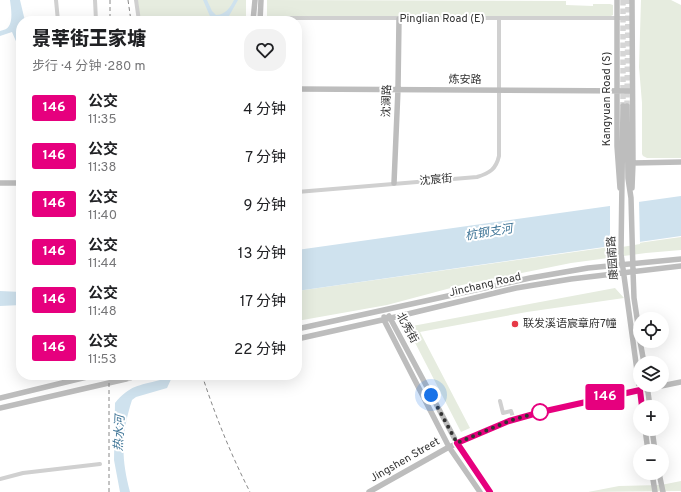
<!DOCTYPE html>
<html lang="zh">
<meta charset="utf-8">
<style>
body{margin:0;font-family:Overpass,"Noto Sans SC",sans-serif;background:#f2f2f2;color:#202124;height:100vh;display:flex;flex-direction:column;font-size:15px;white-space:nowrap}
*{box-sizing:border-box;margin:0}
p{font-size:13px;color:#757577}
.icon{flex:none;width:22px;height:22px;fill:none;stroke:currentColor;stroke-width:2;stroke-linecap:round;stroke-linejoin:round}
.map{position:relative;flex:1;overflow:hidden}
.panel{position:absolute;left:16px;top:16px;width:286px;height:364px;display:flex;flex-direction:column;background:#fff;border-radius:16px;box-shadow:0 4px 16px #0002}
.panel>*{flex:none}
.badge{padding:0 8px;border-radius:3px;font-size:14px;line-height:26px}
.buttons{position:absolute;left:633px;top:312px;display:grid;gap:8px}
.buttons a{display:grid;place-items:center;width:36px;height:36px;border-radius:50%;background:#fff;box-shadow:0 4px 16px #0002;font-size:20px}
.you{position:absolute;width:20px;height:20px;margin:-10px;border:3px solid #fff;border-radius:50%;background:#1a73e8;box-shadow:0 0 0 6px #1a73e833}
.map>.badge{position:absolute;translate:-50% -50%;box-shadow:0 0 0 2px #fff}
.round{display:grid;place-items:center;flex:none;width:42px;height:42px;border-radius:16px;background:#f2f2f2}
.head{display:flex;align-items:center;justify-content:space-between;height:68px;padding:0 16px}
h1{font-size:19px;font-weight:800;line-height:30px}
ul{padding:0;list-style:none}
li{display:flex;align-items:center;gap:12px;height:48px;padding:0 16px}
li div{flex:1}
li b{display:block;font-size:15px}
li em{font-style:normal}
li .badge{min-width:44px;font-weight:700;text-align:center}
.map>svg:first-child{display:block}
.green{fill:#e6ecdf}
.water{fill:#cfe2ee}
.pier{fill:#fff}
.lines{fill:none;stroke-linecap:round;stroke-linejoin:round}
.secondary-tunnel{stroke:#d6d6d6;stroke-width:5.5;stroke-dasharray:5.5 3;stroke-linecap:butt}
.street{stroke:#d0d0d0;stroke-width:4}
.secondary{stroke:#bdbdbd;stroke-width:5.5}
.rail{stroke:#888;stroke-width:1;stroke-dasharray:4 3;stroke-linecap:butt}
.line-casing{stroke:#fff;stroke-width:9}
.line{stroke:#e6007e;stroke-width:6}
.walk{stroke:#333;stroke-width:4;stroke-dasharray:0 7.2}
.poi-dot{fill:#e63946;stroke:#fff;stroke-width:1.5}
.stop-dot{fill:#fff;stroke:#e6007e;stroke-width:2}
.labels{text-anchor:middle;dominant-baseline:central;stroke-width:4;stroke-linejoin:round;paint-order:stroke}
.street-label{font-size:11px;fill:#333;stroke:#fff}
.poi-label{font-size:11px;fill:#333;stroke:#fff;text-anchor:start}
.water-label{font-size:12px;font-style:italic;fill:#3f7597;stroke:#fff}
</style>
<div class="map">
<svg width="681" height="492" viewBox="0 0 681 492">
<rect width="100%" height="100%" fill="#fff"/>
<path class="green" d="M 137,0 L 246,0 L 246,21 L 140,21 Z
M 267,0 L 566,1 L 566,5 L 593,6 L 593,4 L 610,4 L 613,5 L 613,15 L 611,16 L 267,16 Z
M 641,0 L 671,0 L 681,5 L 681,158 L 647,158 L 643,156 L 642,154 L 642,103 L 639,67 Z
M 681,237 L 681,250 L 646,253 L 571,263 L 462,285 L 387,305 L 297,321 L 297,291 Z
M 615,288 L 624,298 L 527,312 L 420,332 L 470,428 L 461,432 L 407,327 Z
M 681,481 L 681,491 L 680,491 L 588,492 L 619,486 L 661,485 Z"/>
<path class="water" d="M 10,0 L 20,0 L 25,21 L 21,21 L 21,53 L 12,32 L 0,36 L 0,31 C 2,30 5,30 6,29 C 14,24 11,8 10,0 Z
M 203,0 L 207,0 L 212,11 L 216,15 C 225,15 230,8 234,0 L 238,0 L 229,16 L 222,17 L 218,21 L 212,21 Z
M 681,196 L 681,236 L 297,291 L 297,250 Z
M 0,291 L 21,292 L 21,305 L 0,306 Z
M 161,375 L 173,375 L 167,388 L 136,397 L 132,400 C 121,434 121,458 130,492 L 120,492 L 114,460 L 115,403 C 130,385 138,386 160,380 Z"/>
<path class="pier" d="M 639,201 L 640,244 L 610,249 L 610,204 Z"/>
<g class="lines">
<path class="secondary-tunnel" d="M 623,0 L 623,106
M 627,106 L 628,0
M 126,379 L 146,375"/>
<path class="street" d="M 56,0 L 58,21
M 95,0 L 96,21
M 136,0 L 139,21
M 253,18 L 631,18
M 297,192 L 477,177 C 490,173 496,169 499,156 L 499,19
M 500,401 L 503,413 L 511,411 L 514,420
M 0,479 L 23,473 L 100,464"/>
<path class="secondary" d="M 617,0 L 617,146 L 620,188
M 632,0 L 633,163 L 632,188
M 253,21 L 255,0
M 260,21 L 261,0
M 297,89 L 632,91
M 623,106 L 621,254 L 642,407
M 627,106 L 628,178 L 631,198 L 633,271 L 634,298 L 640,338
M 633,163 L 681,162
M 0,183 L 19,183
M 394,183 L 398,89 L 399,19
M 389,316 L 457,443 L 490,492
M 384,317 L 384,320 L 449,447 L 480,492
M 297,329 L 530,278 L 588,268 L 681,259
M 297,339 L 391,318 L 516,288 L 571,279 L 681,266
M 640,341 L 644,363
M 647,385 L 650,407
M 0,398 L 95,375
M 0,408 L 126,379
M 645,429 L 648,451
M 652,429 L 655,451
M 652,473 L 655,492
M 659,473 L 663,492
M 369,492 L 449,447 L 509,421 L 541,412 L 583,402 L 681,382"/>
<path class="rail" d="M 110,0 L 110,21
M 128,0 L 131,21
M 202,375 C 215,415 231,455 250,492
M 109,492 L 109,375"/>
</g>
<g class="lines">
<g class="line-casing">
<path id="line" d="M 490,492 L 457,443 L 509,421 L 541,412 L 640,390 L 642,407"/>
</g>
<use href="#line" class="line"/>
<path class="walk" d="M 431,395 L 457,443 L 509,421 L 540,412"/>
</g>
<circle class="poi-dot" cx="515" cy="324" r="4"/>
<circle class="stop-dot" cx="540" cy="412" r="8"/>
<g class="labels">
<g class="street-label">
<text x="442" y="19">Pinglian Road (E)</text>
<text transform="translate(465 80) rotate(1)">炼安路</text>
<text transform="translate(607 99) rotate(-90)">Kangyuan Road (S)</text>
<text transform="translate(387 101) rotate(-88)">沈澜路</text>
<text transform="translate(436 180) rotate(-5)">沈宸街</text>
<text transform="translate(613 258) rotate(-94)">康园南路</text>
<text transform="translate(485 285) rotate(-13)">Jinchang Road</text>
<text transform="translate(407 328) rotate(61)">北秀街</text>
<text transform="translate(405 460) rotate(-30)">Jingshen Street</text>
</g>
<g class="poi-label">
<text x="523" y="324">联发溪语宸章府7幢</text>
</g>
<g class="water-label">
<text transform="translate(489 233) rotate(-9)">杭钢支河</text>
<text transform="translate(120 433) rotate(-87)">热水河</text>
</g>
</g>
</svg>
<div class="buttons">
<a><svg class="icon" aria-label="locate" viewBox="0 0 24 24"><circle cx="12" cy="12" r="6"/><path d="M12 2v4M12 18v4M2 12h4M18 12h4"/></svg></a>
<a><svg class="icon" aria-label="layers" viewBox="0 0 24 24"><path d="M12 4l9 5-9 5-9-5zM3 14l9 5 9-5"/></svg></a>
<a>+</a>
<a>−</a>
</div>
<div class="you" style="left:431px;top:395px"></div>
<b class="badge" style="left:605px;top:397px;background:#e6007e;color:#fff">146</b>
<section class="panel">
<div class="head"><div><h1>景莘街王家塘</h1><p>步行 · 4 分钟 · 280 m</p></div><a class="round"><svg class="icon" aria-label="heart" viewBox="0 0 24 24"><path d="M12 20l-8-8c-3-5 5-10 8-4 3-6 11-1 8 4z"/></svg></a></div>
<ul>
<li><span class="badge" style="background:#e6007e;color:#fff">146</span><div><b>公交</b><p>11:35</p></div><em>4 分钟</em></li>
<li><span class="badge" style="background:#e6007e;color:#fff">146</span><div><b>公交</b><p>11:38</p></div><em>7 分钟</em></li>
<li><span class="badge" style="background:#e6007e;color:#fff">146</span><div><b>公交</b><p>11:40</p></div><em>9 分钟</em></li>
<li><span class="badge" style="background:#e6007e;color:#fff">146</span><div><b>公交</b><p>11:44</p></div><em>13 分钟</em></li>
<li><span class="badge" style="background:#e6007e;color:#fff">146</span><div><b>公交</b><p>11:48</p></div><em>17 分钟</em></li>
<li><span class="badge" style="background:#e6007e;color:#fff">146</span><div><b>公交</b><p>11:53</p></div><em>22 分钟</em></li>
</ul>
</section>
</div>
